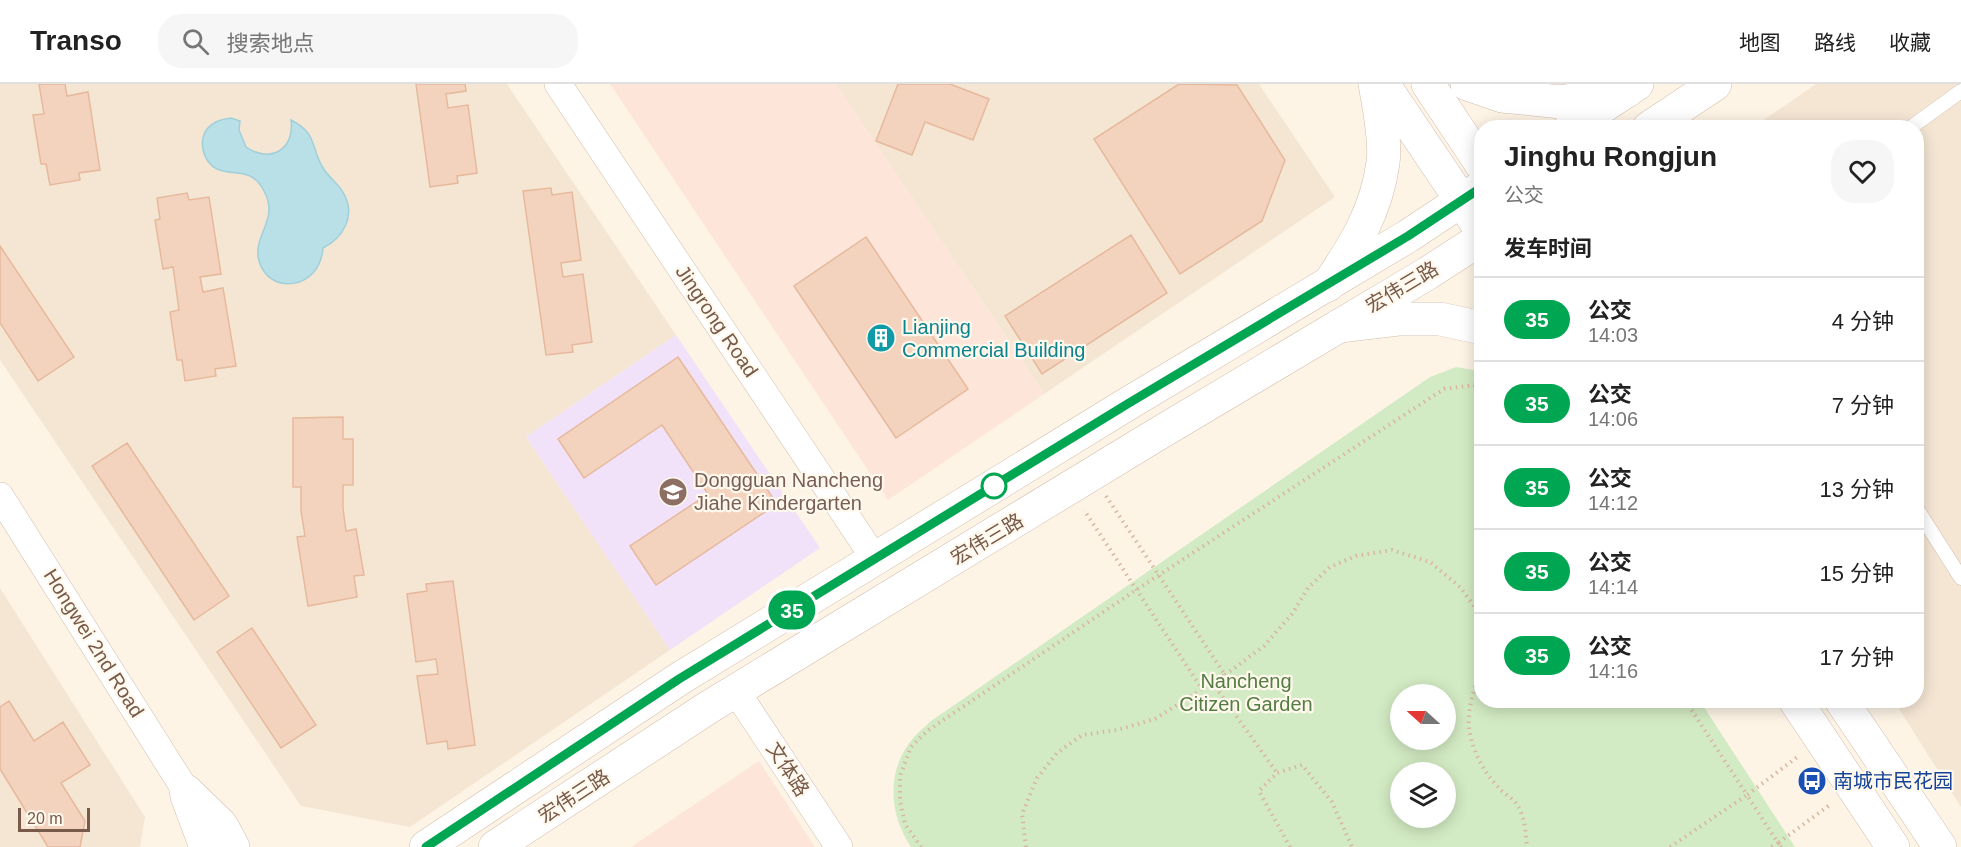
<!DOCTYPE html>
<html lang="zh">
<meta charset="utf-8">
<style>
body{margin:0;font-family:Arial,"Noto Sans SC",sans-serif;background:#f6f6f6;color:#222;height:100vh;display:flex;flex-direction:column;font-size:22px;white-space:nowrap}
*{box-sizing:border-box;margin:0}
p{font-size:20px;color:#767676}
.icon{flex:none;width:33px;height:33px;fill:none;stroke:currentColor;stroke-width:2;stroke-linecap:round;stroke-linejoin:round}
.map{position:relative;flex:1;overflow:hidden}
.panel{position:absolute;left:1474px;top:36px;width:450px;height:588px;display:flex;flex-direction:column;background:#fff;border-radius:24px;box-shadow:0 3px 15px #0003}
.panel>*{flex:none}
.badge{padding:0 12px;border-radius:20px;font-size:21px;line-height:39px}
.needle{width:39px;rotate:291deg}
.buttons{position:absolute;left:1390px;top:600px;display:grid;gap:12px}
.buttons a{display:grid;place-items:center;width:66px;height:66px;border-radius:50%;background:#fff;box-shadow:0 3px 15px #0003;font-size:30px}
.scale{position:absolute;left:18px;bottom:15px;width:72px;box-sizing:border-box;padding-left:6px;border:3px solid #775a4a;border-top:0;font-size:16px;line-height:21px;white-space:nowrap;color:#775a4a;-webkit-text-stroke:4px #fff8ed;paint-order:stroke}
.map>.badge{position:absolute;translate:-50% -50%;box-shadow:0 0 0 3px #fff}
h2{padding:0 30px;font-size:22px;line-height:54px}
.round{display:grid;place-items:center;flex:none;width:63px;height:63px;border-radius:24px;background:#f6f6f6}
.headline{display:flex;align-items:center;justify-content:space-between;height:102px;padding:0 30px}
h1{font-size:28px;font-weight:800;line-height:45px}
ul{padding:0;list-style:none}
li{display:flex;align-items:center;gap:18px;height:84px;padding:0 30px;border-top:2px solid #e0e0e0}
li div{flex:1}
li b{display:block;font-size:22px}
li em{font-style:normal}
li .badge{min-width:66px;font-weight:700;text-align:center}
header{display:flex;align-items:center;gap:36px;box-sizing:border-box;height:84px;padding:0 30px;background:#fff;border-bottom:2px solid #e0e0e0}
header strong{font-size:28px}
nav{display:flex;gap:33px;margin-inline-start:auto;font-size:21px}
.search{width:420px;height:54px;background:#f6f6f6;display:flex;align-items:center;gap:15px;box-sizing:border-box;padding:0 21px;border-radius:24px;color:#767676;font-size:22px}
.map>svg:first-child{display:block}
.residential{fill:#f5e6d4}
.commercial{fill:#fde5d9}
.education{fill:#f1e2f9}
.green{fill:#d3ebc4;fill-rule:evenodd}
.water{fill:#bae0e7;stroke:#a0cfd9;stroke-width:1.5}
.building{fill:#f3d3bd;stroke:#e6b99d;stroke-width:1.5}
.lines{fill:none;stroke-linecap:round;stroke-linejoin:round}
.service-casing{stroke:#d1beae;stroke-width:15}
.minor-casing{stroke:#d1beae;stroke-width:28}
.tertiary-casing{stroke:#d1beae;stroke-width:34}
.secondary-casing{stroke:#d4beac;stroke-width:34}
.path{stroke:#d8b6a0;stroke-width:4;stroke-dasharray:1.5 4.5;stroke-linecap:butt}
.service{stroke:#fff;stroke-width:14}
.minor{stroke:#fff;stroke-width:27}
.tertiary{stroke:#fff;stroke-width:33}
.secondary{stroke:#fff;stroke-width:33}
.line-casing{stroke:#fff;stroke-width:14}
.line{stroke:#00a651;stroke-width:9}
.stop-dot{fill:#fff;stroke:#00a651;stroke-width:3}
.labels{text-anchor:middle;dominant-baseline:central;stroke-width:4.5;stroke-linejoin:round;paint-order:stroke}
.street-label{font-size:20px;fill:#775a4a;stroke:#fff8ed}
.culture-label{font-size:20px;fill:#0d838f;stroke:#fff8ed;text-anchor:start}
.education-label{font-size:20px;fill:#785e54;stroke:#fff8ed;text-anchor:start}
.park-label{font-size:20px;fill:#537d42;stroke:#fff8ed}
.transit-label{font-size:20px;fill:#164399;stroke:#fff8ed;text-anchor:start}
</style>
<header>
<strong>Transo</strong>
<div class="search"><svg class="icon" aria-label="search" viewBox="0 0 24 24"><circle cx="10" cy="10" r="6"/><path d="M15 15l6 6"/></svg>搜索地点</div>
<nav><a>地图</a><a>路线</a><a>收藏</a></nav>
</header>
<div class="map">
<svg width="1961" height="763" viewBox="0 0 1961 763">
<rect width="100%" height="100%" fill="#fdf4e6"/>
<path class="residential" d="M 0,0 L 507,0 L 676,251 L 526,353 L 670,566 L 410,743 L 301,722 L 0,276 Z
M 836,0 L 1259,0 L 1335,113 L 1044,310 Z
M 1816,0 L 1961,0 L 1961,723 L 1894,617 L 1917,616 L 1917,44 L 1752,44 Z
M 0,504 L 145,733 L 140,763 L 0,763 Z"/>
<path class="commercial" d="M 610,0 L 836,0 L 1044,310 L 888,416 Z
M 759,677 L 815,763 L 631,763 Z"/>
<path class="education" d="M 676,251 L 820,464 L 670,566 L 526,353 Z"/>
<path class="green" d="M 1456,283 L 1479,287 L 1482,289 L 1482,616 L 1700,617 L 1795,763 L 911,763 C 888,729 886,685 914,653 C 919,647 926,642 931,637 L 1430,293 ZM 1401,610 L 1446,610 L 1446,656 L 1401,656 ZM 1401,688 L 1446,688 L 1446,734 L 1401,734 Z"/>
<path class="water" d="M 231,34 L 240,37 L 239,46 L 246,63 C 271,80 295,65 291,36 C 318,50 310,62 323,84 C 329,94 339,100 344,110 C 356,132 343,154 323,164 C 320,206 269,212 259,177 C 252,151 280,136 264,107 C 251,82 235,93 217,85 C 203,78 198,58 207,45 C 213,37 222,35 231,34 Z"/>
<path class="building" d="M 39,0 L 65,0 L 67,12 L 88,8 L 100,86 L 79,89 L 80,96 L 50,101 L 46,80 L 41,80 L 33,31 L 44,30 Z
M 416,0 L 465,0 L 466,7 L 446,10 L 448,24 L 468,21 L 477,89 L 457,92 L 458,99 L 430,103 Z
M 898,0 L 950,0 L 989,15 L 973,56 L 925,38 L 912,71 L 876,57 Z
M 1179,0 L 1237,1 L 1285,76 L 1262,137 L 1180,190 L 1094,55 Z
M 551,104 L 552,111 L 572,108 L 581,176 L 561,179 L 563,193 L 583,190 L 592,258 L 572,261 L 573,268 L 546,271 L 523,107 Z
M 187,109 L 189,116 L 209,113 L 221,190 L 200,193 L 203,208 L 223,204 L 236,282 L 215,285 L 216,292 L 185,297 L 182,276 L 177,276 L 170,228 L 179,226 L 173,183 L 163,185 L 155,136 L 160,135 L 157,114 Z
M 1131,151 L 1167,209 L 1042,290 L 1005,232 Z
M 866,153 L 968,305 L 896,354 L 794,202 Z
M 0,162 L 74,273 L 38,297 L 0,239 Z
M 678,273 L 777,420 L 656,501 L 630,462 L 708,410 L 662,341 L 584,394 L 558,355 Z
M 343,333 L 343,355 L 353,355 L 353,401 L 343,401 L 343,424 L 346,447 L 356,445 L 364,491 L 354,492 L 357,513 L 308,522 L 297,453 L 305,452 L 301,427 L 301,403 L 293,403 L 293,334 Z
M 127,359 L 229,512 L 194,536 L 92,382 Z
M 453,497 L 475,661 L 448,665 L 447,657 L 427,660 L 417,592 L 438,590 L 436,575 L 416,578 L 407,510 L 427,507 L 426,500 Z
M 252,544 L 316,641 L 281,664 L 217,568 Z
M 9,617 L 34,657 L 63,638 L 90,681 L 61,699 L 85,737 L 80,763 L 48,763 L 0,685 L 0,623 Z"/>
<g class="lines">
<g class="service-casing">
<path id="service" d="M 1910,44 L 1961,7
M 1917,425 L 1961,494"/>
</g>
<g class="minor-casing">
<path id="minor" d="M 558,0 L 875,475
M 0,412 L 186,707
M 736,607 L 839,763"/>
</g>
<g class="tertiary-casing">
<path id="tertiary" d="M 1383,0 L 1482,147
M 1428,0 L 1482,81
M 1467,0 L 1502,12 L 1561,18 L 1628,6
M 1328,201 C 1355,161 1376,128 1383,79 C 1386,57 1379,22 1375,0
M 1339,242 L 1398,235 L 1440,235 L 1482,244
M 1795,616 L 1893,763
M 1841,616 L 1940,763
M 186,707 L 221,741 L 233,763
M 187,712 L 206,763"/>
</g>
<g class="secondary-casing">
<path id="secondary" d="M 1570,44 L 1637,0
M 1649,44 L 1715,0
M 426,763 L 679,595 L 1129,319 L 1408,152 L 1482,103
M 495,763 L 709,623 L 1156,351 L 1428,189 L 1482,154"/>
</g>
<path class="path" d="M 1106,412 L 1225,591 L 1202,605
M 1482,573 C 1480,593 1470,612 1469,632 C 1467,657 1481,685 1498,703 C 1504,710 1514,715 1518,722 C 1525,733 1526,751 1527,763
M 1225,591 L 1264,562 L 1292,530 L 1308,504 L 1330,483 L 1356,472 L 1392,466 L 1430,478 L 1460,503 L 1477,526 L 1482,552
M 1212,598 L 1277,689
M 1685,616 L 1747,711 L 1800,671
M 921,763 L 905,740 L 900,717 L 900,692 L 911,663 L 927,647 L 1136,506 L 1444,305 L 1474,301 L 1482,309
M 1026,763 L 1022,730 L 1037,694 L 1057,669 L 1082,651 L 1117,646 L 1155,635 L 1202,605 L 1084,426
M 1290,763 L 1259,707 L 1277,689 L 1302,681 L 1332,718 L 1352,763
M 1670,763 L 1747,711 L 1778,759 L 1771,763
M 1781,763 L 1778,759 L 1831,720"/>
<use href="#service" class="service"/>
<use href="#minor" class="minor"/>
<use href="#tertiary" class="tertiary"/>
<use href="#secondary" class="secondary"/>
</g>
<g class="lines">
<g class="line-casing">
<path id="line" d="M 426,763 L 679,595 L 1129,319 L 1408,152 L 1482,103"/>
</g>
<use href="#line" class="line"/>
</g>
<defs>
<g id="building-disc" transform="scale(1.5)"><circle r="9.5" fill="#0f9aa8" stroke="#fff8ed"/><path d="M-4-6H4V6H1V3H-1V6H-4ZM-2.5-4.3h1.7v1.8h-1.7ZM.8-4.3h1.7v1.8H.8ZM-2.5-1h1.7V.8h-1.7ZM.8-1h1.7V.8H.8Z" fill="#fff"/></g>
<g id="school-disc" transform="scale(1.5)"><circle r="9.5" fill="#8d6e63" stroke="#fff8ed"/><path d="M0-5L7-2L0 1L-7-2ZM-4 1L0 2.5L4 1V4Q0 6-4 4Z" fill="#fff"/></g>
<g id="bus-disc" transform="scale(1.5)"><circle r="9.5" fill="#1a4fb4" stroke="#fff8ed"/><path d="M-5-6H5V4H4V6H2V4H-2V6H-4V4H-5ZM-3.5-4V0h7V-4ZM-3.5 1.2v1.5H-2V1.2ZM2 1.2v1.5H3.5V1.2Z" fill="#fff"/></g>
</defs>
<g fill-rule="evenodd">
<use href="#building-disc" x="881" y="254"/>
<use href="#school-disc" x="673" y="408"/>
<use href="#bus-disc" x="1812" y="697"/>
</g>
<circle class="stop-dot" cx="994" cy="402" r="12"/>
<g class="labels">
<g class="street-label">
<text transform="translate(1402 203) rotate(-31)">宏伟三路</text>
<text transform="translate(717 237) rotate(56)">Jingrong Road</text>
<text transform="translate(987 455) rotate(-31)">宏伟三路</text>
<text transform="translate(94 559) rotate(58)">Hongwei 2nd Road</text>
<text transform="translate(788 685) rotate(57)">文体路</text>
<text transform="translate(574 712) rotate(-33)">宏伟三路</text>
</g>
<g class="culture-label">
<text x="902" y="243">Lianjing<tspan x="902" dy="23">Commercial Building</tspan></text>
</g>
<g class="education-label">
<text x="694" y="396">Dongguan Nancheng<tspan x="694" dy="23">Jiahe Kindergarten</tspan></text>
</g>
<g class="park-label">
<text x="1246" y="597">Nancheng<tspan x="1246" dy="23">Citizen Garden</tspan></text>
</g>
<g class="transit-label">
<text x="1833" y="697">南城市民花园</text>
</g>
</g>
</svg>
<div class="buttons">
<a><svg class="needle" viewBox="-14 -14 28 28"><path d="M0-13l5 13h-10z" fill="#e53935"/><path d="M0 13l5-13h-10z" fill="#767676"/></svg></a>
<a><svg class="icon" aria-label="layers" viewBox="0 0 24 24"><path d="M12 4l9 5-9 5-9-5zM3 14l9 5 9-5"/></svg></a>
</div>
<div class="scale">20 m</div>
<b class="badge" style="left:792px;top:526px;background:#00a651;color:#fff">35</b>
<section class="panel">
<div class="headline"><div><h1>Jinghu Rongjun</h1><p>公交</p></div><a class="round"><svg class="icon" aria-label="heart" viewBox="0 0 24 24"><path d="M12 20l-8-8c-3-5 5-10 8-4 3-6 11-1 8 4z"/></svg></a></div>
<h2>发车时间</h2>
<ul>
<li><span class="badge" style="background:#00a651;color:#fff">35</span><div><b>公交</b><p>14:03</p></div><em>4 分钟</em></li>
<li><span class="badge" style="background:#00a651;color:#fff">35</span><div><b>公交</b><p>14:06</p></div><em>7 分钟</em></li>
<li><span class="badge" style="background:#00a651;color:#fff">35</span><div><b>公交</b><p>14:12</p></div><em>13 分钟</em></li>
<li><span class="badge" style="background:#00a651;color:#fff">35</span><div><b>公交</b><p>14:14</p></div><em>15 分钟</em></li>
<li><span class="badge" style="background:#00a651;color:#fff">35</span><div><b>公交</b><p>14:16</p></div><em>17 分钟</em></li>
</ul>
</section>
</div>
